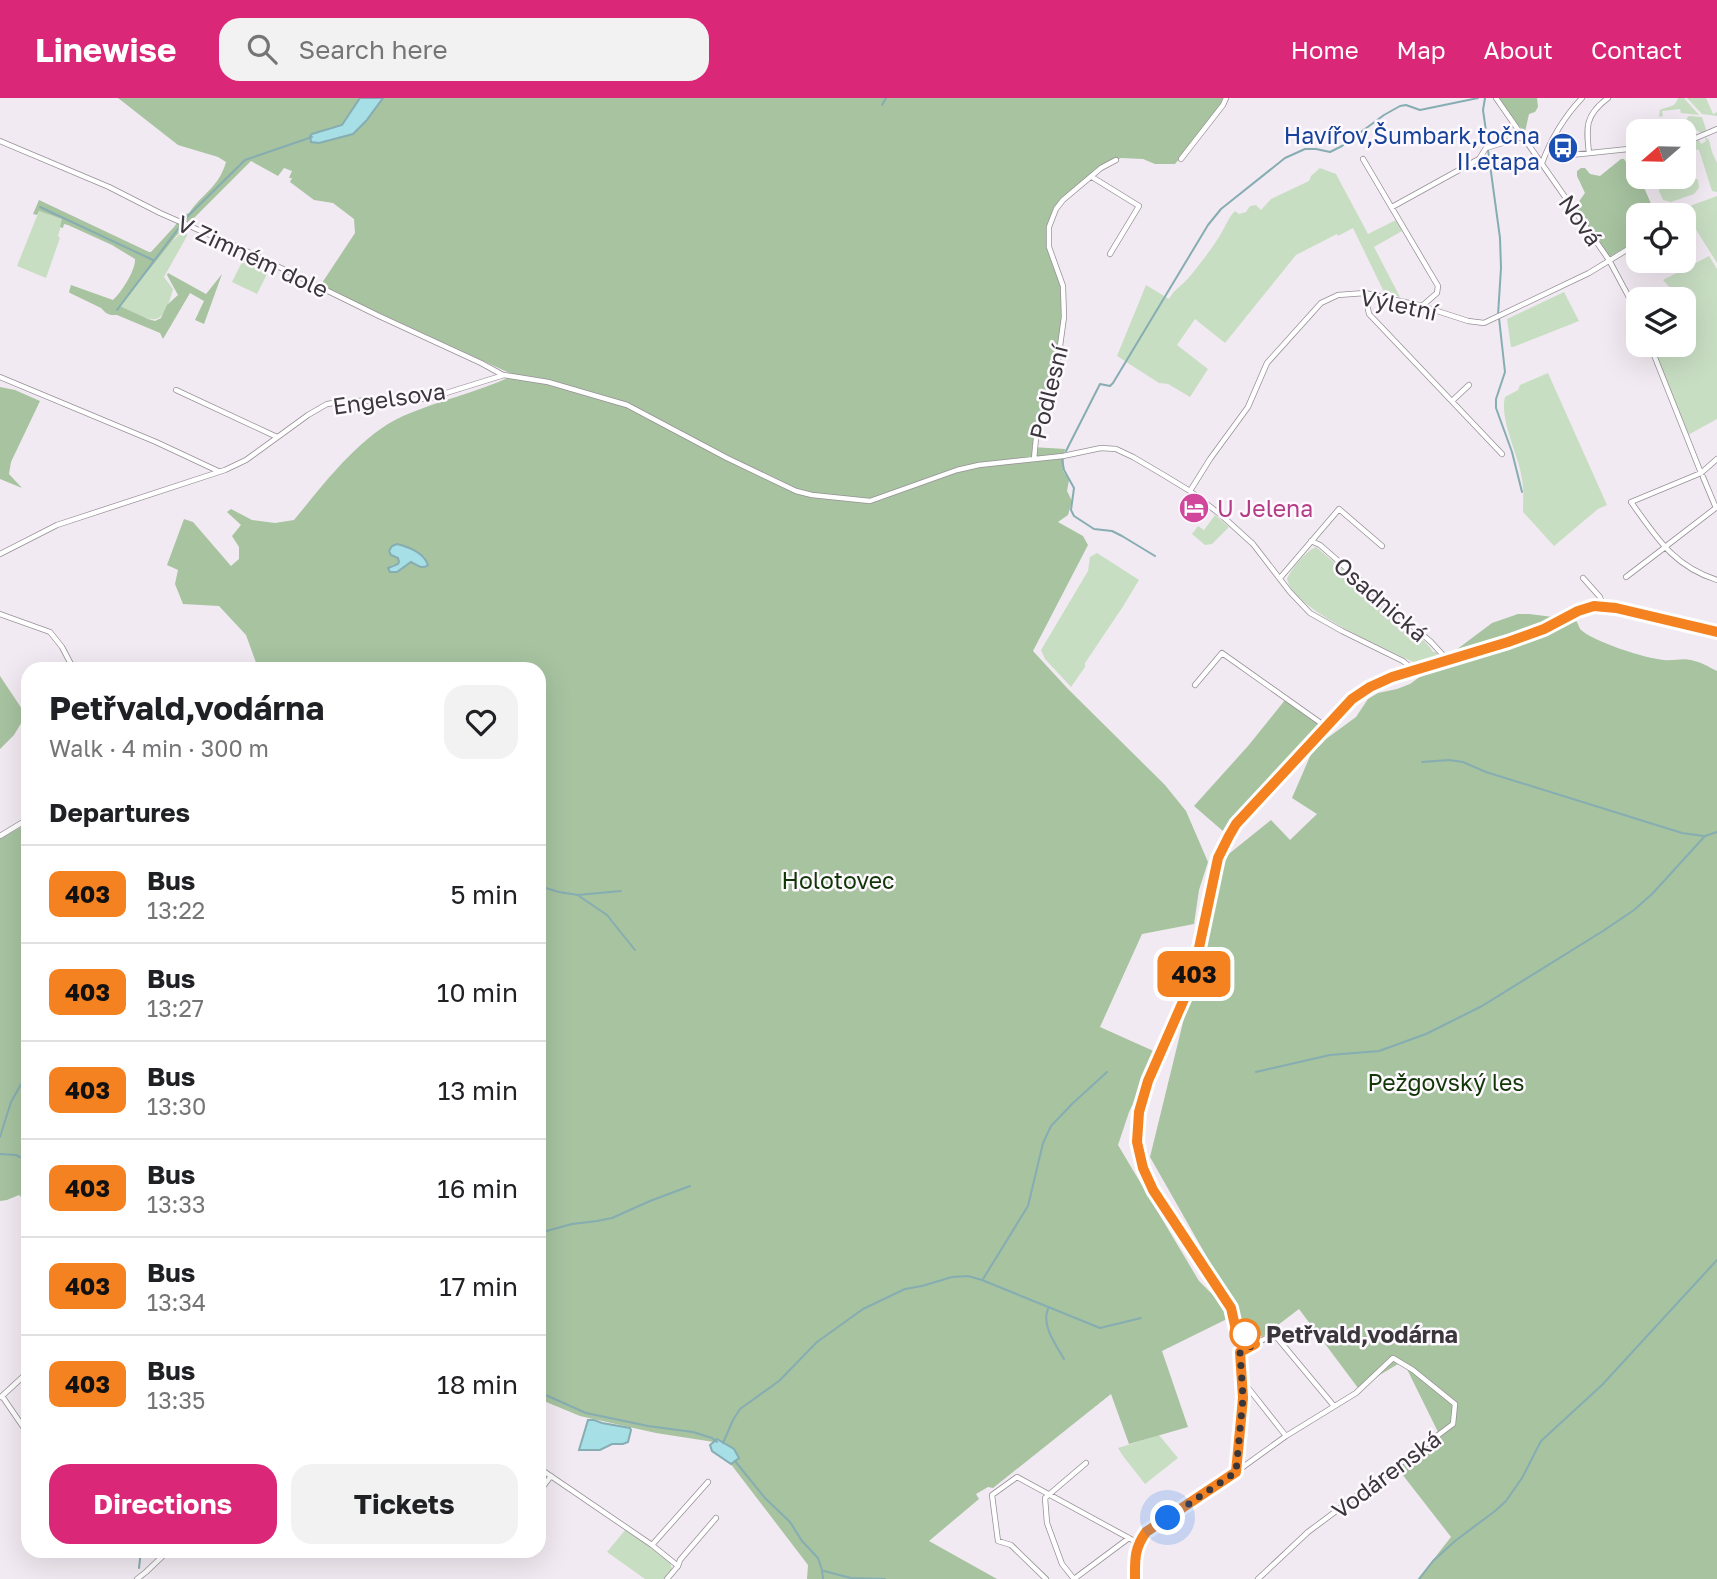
<!DOCTYPE html>
<meta charset="utf-8">
<style>
body{margin:0;font-family:"Golos Text",sans-serif;background:#f2f2f2;color:#202124;height:100vh;display:flex;flex-direction:column;font-size:26px;white-space:nowrap}
*{box-sizing:border-box;margin:0}
p{font-size:23px;color:#757577}
.icon{flex:none;width:38px;height:38px;fill:none;stroke:currentColor;stroke-width:2;stroke-linecap:round;stroke-linejoin:round}
.map{position:relative;flex:1;overflow:hidden}
.panel{position:absolute;left:21px;top:564px;width:525px;height:896px;display:flex;flex-direction:column;background:#fff;border-radius:21px;box-shadow:0 7px 28px #0002}
.panel>*{flex:none}
.badge{padding:0 14px;border-radius:10px;font-size:24px;line-height:46px}
.needle{width:46px;rotate:250deg}
.fabs{position:absolute;left:1626px;top:21px;display:grid;gap:14px}
.fabs a{display:grid;place-items:center;width:70px;height:70px;border-radius:14px;background:#fff;box-shadow:0 7px 28px #0002;font-size:35px}
.you{position:absolute;width:35px;height:35px;margin:-18px;border:5px solid #fff;border-radius:50%;background:#1a73e8;box-shadow:0 0 0 10px #1a73e833}
.map>.badge{position:absolute;translate:-50% -50%;box-shadow:0 0 0 4px #fff}
h2{padding:0 28px;font-size:26px;line-height:63px}
.round{display:grid;place-items:center;flex:none;width:74px;height:74px;border-radius:21px;background:#f2f2f2}
.overview{display:flex;align-items:center;justify-content:space-between;height:119px;padding:0 28px}
h1{font-size:33px;font-weight:700;line-height:52px}
.cta{display:flex;gap:14px;margin-top:auto;padding:14px 28px}
.cta a{flex:1;height:80px;border-radius:21px;background:#db2777;color:#fff;font-size:28px;font-weight:700;line-height:80px;text-align:center}
.cta a+a{background:#f2f2f2;color:#202124}
ul{padding:0;list-style:none}
li{display:flex;align-items:center;gap:21px;height:98px;padding:0 28px;border-top:2px solid #e0e0e0}
li div{flex:1}
li b{display:block;font-size:26px}
li em{font-style:normal}
li .badge{min-width:77px;font-weight:700;text-align:center}
header{display:flex;align-items:center;gap:42px;box-sizing:border-box;height:98px;padding:0 35px;background:#db2777;color:#fff}
header strong{font-size:33px}
nav{display:flex;gap:38px;margin-inline-start:auto;font-size:24px}
.search{width:490px;height:63px;background:#f2f2f2;display:flex;align-items:center;gap:18px;box-sizing:border-box;padding:0 24px;border-radius:21px;color:#757577;font-size:26px}
.map>svg:first-child{display:block}
.green{fill:#c8dec3}
.forest{fill:#a7c3a0;fill-rule:evenodd}
.water{fill:#a6dfe5;stroke:#86adb2;stroke-width:2}
.lines{fill:none;stroke-linecap:round;stroke-linejoin:round}
.stream{stroke:#86adb2;stroke-width:2}
.minor-casing{stroke:#979097;stroke-width:6}
.tertiary-casing{stroke:#979097;stroke-width:8}
.minor{stroke:#fff;stroke-width:4.5}
.tertiary{stroke:#fff;stroke-width:6}
.line-casing{stroke:#fff;stroke-width:16}
.line{stroke:#f58220;stroke-width:10}
.walk{stroke:#3a373a;stroke-width:7;stroke-dasharray:0 12.6}
.stop-dot{fill:#fff;stroke:#f58220;stroke-width:3.5}
.labels{text-anchor:middle;dominant-baseline:central;stroke-width:5;stroke-linejoin:round;paint-order:stroke}
.transit-label{font-size:23px;fill:#164399;stroke:#fef8ff;text-anchor:end}
.street-label{font-size:23px;fill:#3a373a;stroke:#fef8ff}
.hotel-label{font-size:23px;fill:#b23c85;stroke:#fef8ff;text-anchor:start}
.park-label{font-size:23px;fill:#103705;stroke:#fef8ff}
.stop-label{font-size:23px;font-weight:bold;fill:#3a373a;stroke:#fef8ff;text-anchor:start}
</style>
<header>
<strong>Linewise</strong>
<div class="search"><svg class="icon" aria-label="search" viewBox="0 0 24 24"><circle cx="10" cy="10" r="6"/><path d="M15 15l6 6"/></svg>Search here</div>
<nav><a>Home</a><a>Map</a><a>About</a><a>Contact</a></nav>
</header>
<div class="map">
<svg width="1717" height="1481" viewBox="0 0 1717 1481">
<rect width="100%" height="100%" fill="#f2eaf2"/>
<path class="green" d="M 1678,0 L 1684,0 L 1699,17 L 1681,15 L 1680,11 L 1662,13 L 1663,18 L 1659,19 L 1660,12 C 1668,8 1675,10 1678,0 Z
M 1687,0 L 1706,0 L 1713,16 L 1717,14 L 1717,18 L 1702,16 Z
M 1689,18 L 1702,19 L 1706,31 L 1705,34 L 1701,35 L 1688,27 L 1687,20 Z
M 1705,39 L 1709,42 L 1712,54 L 1717,65 L 1717,94 L 1712,93 L 1699,52 L 1689,51 L 1688,44 L 1692,49 L 1696,48 L 1695,44 L 1699,42 L 1701,46 L 1706,43 Z
M 1320,70 L 1336,76 L 1368,136 L 1396,122 L 1402,133 L 1374,149 L 1400,199 L 1384,194 L 1353,130 L 1338,138 L 1337,136 L 1296,157 L 1225,245 L 1195,221 L 1177,247 L 1208,271 L 1190,299 L 1168,286 L 1159,285 L 1117,258 L 1146,187 L 1169,201 C 1174,191 1184,186 1191,177 C 1202,163 1215,147 1223,132 C 1227,125 1229,119 1235,113 L 1239,116 L 1246,114 L 1250,108 L 1256,107 L 1261,112 L 1271,101 L 1309,83 L 1311,78 Z
M 1690,77 L 1698,82 L 1699,90 L 1694,96 L 1671,104 L 1663,102 L 1659,93 L 1662,85 Z
M 1717,98 L 1717,165 L 1690,122 L 1691,121 L 1687,109 Z
M 39,113 L 63,121 L 58,138 L 60,140 L 46,180 L 17,168 Z
M 183,133 L 187,135 L 187,138 L 164,179 L 173,191 C 162,234 152,223 120,208 L 166,149 Z
M 246,156 L 271,168 L 257,196 L 232,184 Z
M 1709,158 L 1717,171 L 1717,321 L 1688,337 L 1652,247 L 1684,247 L 1684,201 L 1662,201 L 1674,194 L 1663,182 Z
M 1564,194 L 1579,223 L 1513,249 L 1511,249 L 1507,221 Z
M 1548,275 L 1607,407 L 1598,411 L 1554,448 L 1523,414 C 1523,403 1524,392 1522,381 C 1519,358 1499,321 1505,299 L 1518,292 L 1520,287 Z
M 1215,417 L 1229,429 L 1212,446 L 1205,447 L 1192,436 L 1198,428 L 1204,432 Z
M 1316,449 L 1356,483 L 1370,498 L 1408,530 C 1418,537 1426,543 1433,554 L 1436,554 L 1438,557 L 1436,560 L 1418,566 L 1415,565 C 1386,550 1294,513 1287,481 C 1291,471 1306,453 1316,449 Z
M 1097,455 L 1139,482 L 1122,510 L 1085,565 L 1085,569 L 1071,589 L 1045,561 L 1041,552 L 1088,473 L 1090,459 Z
M 1159,1337 L 1178,1360 L 1145,1386 L 1123,1358 L 1118,1350 Z
M 626,1431 L 670,1464 L 672,1471 L 664,1481 L 645,1481 L 607,1454 Z"/>
<path class="forest" d="M 118,0 L 360,0 L 342,28 L 329,30 L 314,45 L 319,45 L 358,32 L 383,0 L 1223,0 L 1221,6 L 1175,66 L 1155,66 L 1143,61 L 1121,60 L 1101,68 L 1063,100 L 1047,131 L 1047,148 L 1061,189 L 1062,226 L 1053,291 L 1032,349 L 1065,351 L 1063,373 L 1069,382 L 1067,393 L 1072,403 L 1068,417 L 1058,424 L 1083,438 L 1088,447 L 1033,553 L 1068,591 L 1165,687 L 1186,713 L 1208,764 L 1199,792 L 1194,826 L 1142,836 L 1100,929 L 1158,955 L 1129,1014 L 1118,1047 L 1199,1183 L 1218,1202 L 1231,1219 L 1162,1253 L 1188,1329 L 1129,1346 L 1111,1296 L 993,1390 L 988,1389 L 976,1396 L 979,1401 L 929,1443 L 997,1481 L 807,1481 L 808,1467 L 714,1344 L 656,1335 L 580,1318 L 539,1301 L 539,570 L 258,570 L 246,537 L 219,508 L 183,506 L 175,486 L 178,472 L 167,467 L 184,421 L 193,424 L 231,468 L 239,461 L 239,449 L 232,438 L 241,427 L 227,414 L 231,411 L 252,422 L 275,425 L 294,422 C 324,386 359,338 403,318 C 439,302 479,294 514,277 L 320,188 L 355,135 L 354,121 L 333,105 L 314,102 L 290,84 L 292,80 L 289,80 L 292,73 L 284,70 L 278,78 L 251,63 L 176,138 L 120,208 L 148,221 L 155,223 L 161,220 L 167,207 L 178,197 L 167,177 L 168,175 L 206,196 L 222,176 L 204,226 L 195,222 L 204,203 L 190,195 L 163,241 L 160,235 L 117,217 L 111,217 L 106,215 L 101,210 L 70,195 L 69,194 L 71,187 L 113,202 C 121,195 136,172 135,161 L 112,147 L 68,127 L 64,126 L 63,130 L 60,129 L 62,121 L 39,113 L 37,117 L 33,116 L 39,102 L 149,154 L 151,154 L 174,129 L 183,117 L 189,115 C 203,95 219,89 226,64 L 218,59 L 178,47 ZM 397,446 L 404,448 L 425,459 L 409,465 L 397,474 L 389,474 L 392,467 L 398,466 L 400,464 Z
M 1499,0 L 1537,0 L 1538,9 L 1535,14 L 1529,16 L 1525,34 L 1512,21 Z
M 1621,61 L 1624,61 L 1630,70 L 1638,76 L 1656,117 L 1638,117 L 1638,142 L 1609,159 L 1575,109 L 1585,95 L 1577,78 L 1577,73 L 1581,70 L 1585,70 L 1590,76 L 1600,78 Z
M 0,289 L 15,292 L 40,303 L 11,364 L 9,376 L 22,390 L 0,381 Z
M 1518,516 L 1529,516 L 1553,519 L 1533,529 L 1458,554 L 1456,552 L 1492,525 Z
M 1575,521 C 1576,522 1580,530 1580,531 C 1591,543 1647,561 1664,562 C 1673,563 1682,560 1691,562 C 1701,564 1709,569 1717,573 L 1717,1481 L 1418,1481 L 1451,1439 L 1395,1367 L 1438,1334 L 1403,1263 L 1358,1290 L 1299,1211 L 1262,1239 L 1245,1226 L 1150,1059 L 1221,769 L 1225,759 L 1271,722 L 1290,742 L 1317,716 L 1292,700 L 1311,656 L 1326,641 L 1356,619 L 1368,601 L 1378,595 L 1397,591 L 1410,586 L 1425,575 L 1507,550 L 1543,537 Z
M 0,578 L 26,617 L 14,637 L 0,651 Z
M 1285,602 L 1320,627 L 1224,734 L 1194,708 L 1248,648 Z
M 28,725 L 28,1106 L 19,1097 L 7,1102 L 0,1103 L 0,741 Z"/>
<path class="water" d="M 360,0 L 383,0 L 366,23 L 353,36 L 319,45 L 311,44 L 310,38 L 312,36 L 342,27 Z
M 397,446 C 409,449 424,455 428,467 C 422,472 417,467 411,464 L 397,474 L 390,474 L 388,470 L 398,466 L 399,464 L 398,460 L 391,457 L 389,453 L 392,448 Z
M 588,1322 L 594,1322 L 602,1325 L 630,1330 L 631,1332 L 628,1344 L 623,1346 L 612,1346 L 600,1352 L 579,1352 Z
M 717,1341 L 734,1351 L 739,1360 L 731,1366 L 712,1353 L 710,1347 Z"/>
<g class="lines">
<path class="stream" d="M 1485,0 L 1483,12 L 1488,47
M 882,7 L 886,0
M 1488,52 L 1500,140 L 1501,170 L 1498,217
M 40,109 L 153,162
M 184,122 L 245,62 L 312,39
M 117,212 L 181,127
M 1499,220 L 1505,274 L 1496,301 L 1496,310 L 1512,354 L 1522,394
M 1066,353 L 1100,286 L 1110,288 L 1113,285 L 1208,127 L 1221,111 L 1285,60 L 1305,51 L 1316,51 L 1330,54 L 1342,48 L 1384,17 L 1400,8 L 1406,7 L 1420,12 L 1478,0
M 1062,361 L 1064,372 L 1074,390 L 1071,412 L 1074,418 L 1094,431 L 1112,433 L 1122,438 L 1155,458
M 1422,664 L 1449,662 L 1463,664 L 1486,674 L 1682,735 L 1704,738
M 539,788 L 559,794 L 578,797 L 621,793
M 579,798 L 607,817 L 635,852
M 1256,974 L 1330,957 L 1379,953 L 1426,936 L 1482,908 L 1603,833 L 1634,812 L 1653,795 L 1705,738 L 1717,734
M 0,1039 L 11,1004 L 28,974
M 0,1056 L 16,1057 L 28,1063
M 539,1135 L 572,1126 L 597,1123 L 612,1120 L 650,1103 L 690,1088
M 983,1181 L 1028,1108 L 1043,1045 L 1051,1028 L 1072,1006 L 1107,974
M 1048,1211 C 1041,1227 1056,1247 1064,1261
M 539,1294 L 586,1315 L 648,1328 L 693,1334 L 712,1340 L 717,1344
M 723,1345 L 733,1322 L 740,1311 L 779,1283 L 817,1244 L 863,1211 L 905,1191 L 922,1188 L 952,1179 L 968,1178 L 982,1182 L 1100,1230 L 1141,1220
M 735,1363 L 765,1400 L 790,1424 L 802,1443 L 818,1460 L 822,1472 L 823,1481
M 139,1470 L 141,1452
M 824,1473 L 851,1480 L 885,1481
M 1419,1481 L 1433,1463 L 1455,1443 L 1495,1413 L 1506,1403 L 1522,1380 L 1541,1343 L 1602,1287 L 1717,1162"/>
<g class="minor-casing">
<path id="minor" d="M 1496,0 L 1609,162 L 1638,216
M 0,43 L 109,89 L 160,115 L 242,151 L 379,218 L 481,265 L 503,277
M 1684,45 L 1717,31
M 1589,55 C 1586,29 1585,17 1608,0
M 1571,57 L 1638,50
M 1181,61 L 1223,7 L 1226,0
M 1363,61 L 1438,188 L 1437,195 L 1422,208
M 1542,65 C 1551,41 1564,19 1582,0
M 1092,79 L 1139,108 L 1110,156
M 1392,109 L 1479,61 L 1486,50 L 1522,39
M 1365,195 L 1369,216 L 1502,356
M 1650,247 L 1701,375
M 0,279 L 156,344 L 218,373
M 176,292 L 277,339
M 1452,303 L 1469,287
M 1034,361 L 1036,340 L 1054,292 L 1064,219 L 1063,188 L 1049,149 L 1049,129 L 1056,111 L 1063,102 L 1101,70 L 1116,62
M 1717,361 L 1701,375 L 1631,404 C 1657,440 1673,468 1717,482
M 1703,379 L 1716,410
M 1190,393 L 1210,361 L 1248,309 L 1267,265 L 1321,205 L 1338,197 L 1365,195 L 1422,208 L 1468,223 L 1484,225 L 1589,175 L 1638,145
M 1311,443 L 1320,447 L 1431,544 L 1443,557 L 1446,563
M 1665,449 L 1717,409
M 0,456 L 57,427 L 225,372 L 246,362 L 308,317 L 327,306 L 347,303 L 409,302 L 430,300 L 504,277 L 548,284 L 627,307 L 727,360 L 796,393 L 812,397 L 870,403 L 957,372 L 979,367 L 1063,358 L 1101,350 L 1116,351 L 1133,359 L 1162,376 L 1190,393 L 1221,417 L 1253,446 L 1290,494 L 1310,515 L 1342,533 L 1403,563 L 1414,572
M 1626,479 L 1664,450
M 1280,480 L 1339,411 L 1382,448
M 1583,480 L 1600,499 L 1603,509
M 0,516 L 50,534 L 62,549 L 73,570
M 1195,587 L 1222,555 L 1325,628
M 0,738 L 28,721
M 1236,1232 L 1245,1236 L 1255,1246
M 1240,1254 L 1274,1236 L 1334,1308
M 1243,1289 L 1249,1291 L 1286,1338
M 2,1298 L 28,1336
M 1,1299 L 28,1274
M 539,1370 L 652,1447 L 678,1468 L 667,1481
M 1236,1374 L 1286,1338 L 1356,1295 L 1393,1260 L 1413,1272 L 1455,1306 L 1453,1326 L 1308,1434 L 1258,1481
M 539,1394 L 551,1378
M 652,1447 L 708,1384
M 678,1468 L 680,1462 L 716,1420
M 137,1481 L 146,1474 L 169,1452
M 1046,1481 L 1011,1447 L 998,1443 L 992,1397 L 1017,1379 L 1138,1445
M 1074,1481 L 1062,1466 L 1047,1425 L 1045,1400 L 1086,1365
M 1074,1481 L 1129,1440"/>
</g>
<g class="tertiary-casing">
<path id="tertiary" d="M 1135,1481 C 1135,1461 1134,1451 1146,1434 L 1231,1379 L 1236,1374 L 1238,1367 L 1243,1299 L 1239,1248 L 1231,1210 L 1153,1092 L 1143,1070 L 1137,1044 L 1139,1014 L 1148,983 L 1192,883 L 1218,760 L 1229,738 L 1236,726 L 1352,601 L 1370,589 L 1392,579 L 1508,544 L 1543,531 L 1578,513 L 1594,508 L 1616,510 L 1717,534"/>
</g>
<use href="#minor" class="minor"/>
<use href="#tertiary" class="tertiary"/>
</g>
<g class="lines">
<g class="line-casing">
<path id="line" d="M 1135,1481 C 1135,1461 1134,1451 1146,1434 L 1236,1374 L 1243,1300 L 1240,1254 L 1255,1246 L 1245,1236 L 1236,1232 L 1231,1210 L 1153,1092 L 1143,1070 L 1137,1044 L 1139,1014 L 1148,983 L 1192,883 L 1218,760 L 1229,738 L 1236,726 L 1352,601 L 1370,589 L 1392,579 L 1508,544 L 1544,531 L 1578,513 L 1594,508 L 1616,510 L 1717,534"/>
</g>
<use href="#line" class="line"/>
<path class="walk" d="M 1168,1420 L 1236,1374 L 1243,1300 L 1240,1254 L 1255,1246 L 1245,1236"/>
</g>
<defs>
<g id="bus-disc" transform="scale(1.575)"><circle r="9.5" fill="#1a4fb4" stroke="#fef8ff"/><path d="M-5-6H5V4H4V6H2V4H-2V6H-4V4H-5ZM-3.5-4V0h7V-4ZM-3.5 1.2v1.5H-2V1.2ZM2 1.2v1.5H3.5V1.2Z" fill="#fff"/></g>
<g id="hotel-disc" transform="scale(1.575)"><circle r="9.5" fill="#d1479c" stroke="#fef8ff"/><path d="M-6-4.5h1.5V1H6V5H4.5V3h-9V5H-6ZM-4 0a1.8 1.8 0 1 1 3.6 0ZM.5 0V-2.5h3Q6-2.5 6 0Z" fill="#fff"/></g>
</defs>
<g fill-rule="evenodd">
<use href="#bus-disc" x="1563" y="50"/>
<use href="#hotel-disc" x="1194" y="410"/>
</g>
<circle class="stop-dot" cx="1245" cy="1236" r="14"/>
<g class="labels">
<g class="transit-label">
<text x="1540" y="37">Havířov,Šumbark,točna<tspan x="1540" dy="26">II.etapa</tspan></text>
</g>
<g class="street-label">
<text transform="translate(1581 122) rotate(55)">Nová</text>
<text transform="translate(253 158) rotate(25)">V Zimném dole</text>
<text transform="translate(1399 206) rotate(12)">Výletní</text>
<text transform="translate(1048 294) rotate(-76)">Podlesní</text>
<text transform="translate(389 300) rotate(-8)">Engelsova</text>
<text transform="translate(1381 501) rotate(41)">Osadnická</text>
<text transform="translate(1386 1376) rotate(-37)">Vodárenská</text>
</g>
<g class="hotel-label">
<text x="1217" y="410">U Jelena</text>
</g>
<g class="park-label">
<text x="838" y="782">Holotovec</text>
<text x="1446" y="984">Pežgovský les</text>
</g>
<g class="stop-label">
<text x="1266" y="1236">Petřvald,vodárna</text>
</g>
</g>
</svg>
<div class="fabs">
<a><svg class="needle" viewBox="-14 -14 28 28"><path d="M0-13l5 13h-10z" fill="#e53935"/><path d="M0 13l5-13h-10z" fill="#757577"/></svg></a>
<a><svg class="icon" aria-label="locate" viewBox="0 0 24 24"><circle cx="12" cy="12" r="6"/><path d="M12 2v4M12 18v4M2 12h4M18 12h4"/></svg></a>
<a><svg class="icon" aria-label="layers" viewBox="0 0 24 24"><path d="M12 4l9 5-9 5-9-5zM3 14l9 5 9-5"/></svg></a>
</div>
<div class="you" style="left:1168px;top:1420px"></div>
<b class="badge" style="left:1194px;top:876px;background:#f58220;color:#111">403</b>
<section class="panel">
<div class="overview"><div><h1>Petřvald,vodárna</h1><p>Walk · 4 min · 300 m</p></div><a class="round"><svg class="icon" aria-label="heart" viewBox="0 0 24 24"><path d="M12 20l-8-8c-3-5 5-10 8-4 3-6 11-1 8 4z"/></svg></a></div>
<h2>Departures</h2>
<ul>
<li><span class="badge" style="background:#f58220;color:#111">403</span><div><b>Bus</b><p>13:22</p></div><em>5 min</em></li>
<li><span class="badge" style="background:#f58220;color:#111">403</span><div><b>Bus</b><p>13:27</p></div><em>10 min</em></li>
<li><span class="badge" style="background:#f58220;color:#111">403</span><div><b>Bus</b><p>13:30</p></div><em>13 min</em></li>
<li><span class="badge" style="background:#f58220;color:#111">403</span><div><b>Bus</b><p>13:33</p></div><em>16 min</em></li>
<li><span class="badge" style="background:#f58220;color:#111">403</span><div><b>Bus</b><p>13:34</p></div><em>17 min</em></li>
<li><span class="badge" style="background:#f58220;color:#111">403</span><div><b>Bus</b><p>13:35</p></div><em>18 min</em></li>
</ul>
<div class="cta"><a>Directions</a><a>Tickets</a></div>
</section>
</div>
